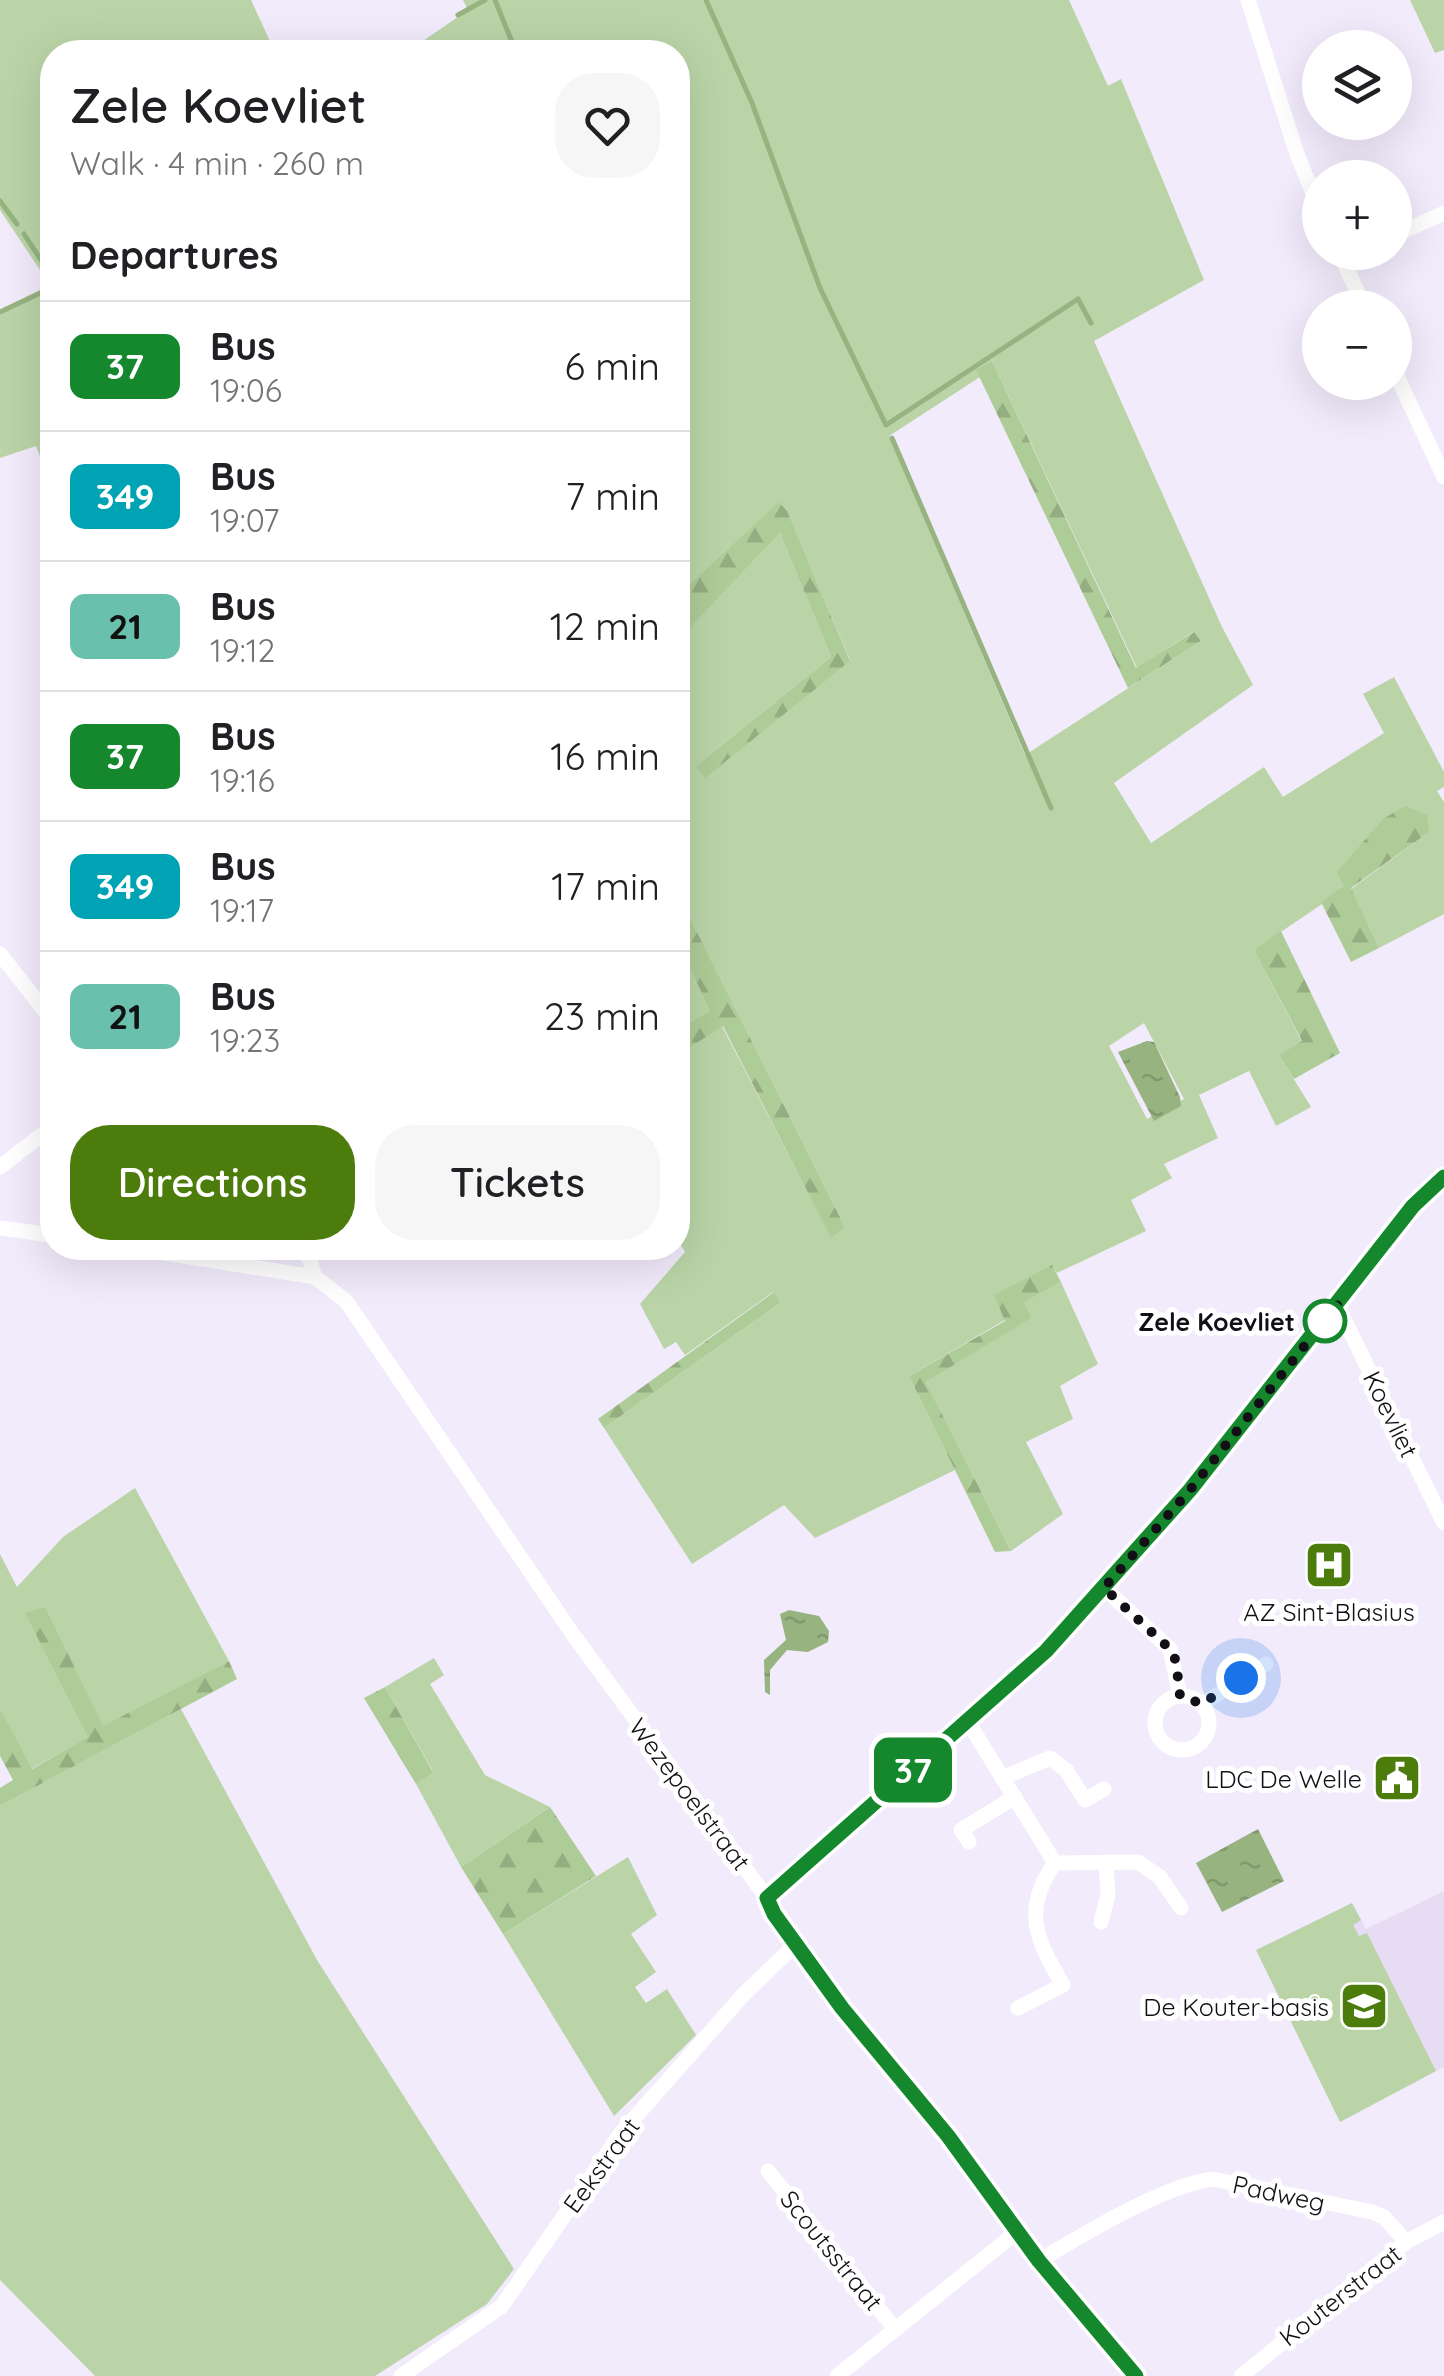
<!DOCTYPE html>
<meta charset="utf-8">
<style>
body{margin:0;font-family:Quicksand,sans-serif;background:#f6f6f6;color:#202124;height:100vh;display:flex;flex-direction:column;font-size:38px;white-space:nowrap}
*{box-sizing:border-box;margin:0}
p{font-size:32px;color:#757577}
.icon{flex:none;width:55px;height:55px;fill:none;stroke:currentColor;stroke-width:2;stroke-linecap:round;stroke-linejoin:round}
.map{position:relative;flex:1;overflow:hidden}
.panel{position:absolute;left:40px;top:40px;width:650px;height:1220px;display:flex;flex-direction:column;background:#fff;border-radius:40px;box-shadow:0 10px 40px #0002}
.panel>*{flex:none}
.badge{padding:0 20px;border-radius:15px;font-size:35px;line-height:65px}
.controls{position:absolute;left:1302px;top:30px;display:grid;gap:20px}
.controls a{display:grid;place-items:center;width:110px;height:110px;border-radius:50%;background:#fff;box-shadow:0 10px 40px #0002;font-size:50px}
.you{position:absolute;width:50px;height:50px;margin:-25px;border:8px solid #fff;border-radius:50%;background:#1a73e8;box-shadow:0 0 0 15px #1a73e833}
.map>.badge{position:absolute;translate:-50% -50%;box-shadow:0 0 0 5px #fff}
h2{padding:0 30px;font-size:38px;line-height:90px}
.round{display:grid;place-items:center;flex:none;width:105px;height:105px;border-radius:40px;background:#f6f6f6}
.head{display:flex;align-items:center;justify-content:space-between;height:170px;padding:0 30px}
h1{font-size:48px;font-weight:600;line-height:75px}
.action{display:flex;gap:20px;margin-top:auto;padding:20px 30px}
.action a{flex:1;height:115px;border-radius:40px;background:#4c7d0c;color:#fff;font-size:40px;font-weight:600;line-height:115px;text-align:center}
.action a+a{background:#f6f6f6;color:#202124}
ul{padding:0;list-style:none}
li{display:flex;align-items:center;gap:30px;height:130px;padding:0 30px;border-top:2px solid #e0e0e0}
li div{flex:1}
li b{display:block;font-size:38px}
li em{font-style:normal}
li .badge{min-width:110px;font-weight:700;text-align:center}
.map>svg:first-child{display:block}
.built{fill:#e6ddf4}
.green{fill:#bad4a7;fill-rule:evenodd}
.forest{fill:url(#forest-firs)}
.water{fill:url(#water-ripples)}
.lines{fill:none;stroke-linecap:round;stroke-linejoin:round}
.stream{stroke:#96b380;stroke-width:5}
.minor{stroke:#fff;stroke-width:15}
.line-casing{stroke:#fff;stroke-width:22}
.line{stroke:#15882e;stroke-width:15}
.walk{stroke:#121016;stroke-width:10;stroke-dasharray:0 18}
.stop-dot{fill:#fff;stroke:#15882e;stroke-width:5}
.labels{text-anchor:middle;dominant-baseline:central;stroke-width:10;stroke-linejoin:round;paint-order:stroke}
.stop-label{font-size:25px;font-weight:bold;fill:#121016;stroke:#fff;text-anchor:end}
.street-label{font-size:25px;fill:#121016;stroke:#fff}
.poi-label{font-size:25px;fill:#121016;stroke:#fff;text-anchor:end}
</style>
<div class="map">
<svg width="1444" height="2376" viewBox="0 0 1444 2376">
<defs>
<pattern id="forest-firs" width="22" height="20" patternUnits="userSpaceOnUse" patternTransform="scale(2.5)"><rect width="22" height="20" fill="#aecc97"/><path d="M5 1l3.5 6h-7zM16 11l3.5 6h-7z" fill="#95ae81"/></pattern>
<pattern id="water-ripples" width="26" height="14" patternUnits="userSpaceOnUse" patternTransform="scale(2.5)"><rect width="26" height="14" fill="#96b380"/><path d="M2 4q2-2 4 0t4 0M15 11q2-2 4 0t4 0" fill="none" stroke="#80996e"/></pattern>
</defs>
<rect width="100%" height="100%" fill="#f2ebfc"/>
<path class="built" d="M 1444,1891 L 1444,2067 L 1340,2122 L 1256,1950 L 1352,1903 L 1366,1929 Z"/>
<path class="green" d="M 0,0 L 251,0 L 275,52 L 52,52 L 49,479 L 36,446 L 0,458 L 0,310 L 50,285 L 0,210 Z
M 463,0 L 1069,0 L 1108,86 L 1121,79 L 1204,280 L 1094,341 L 1222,627 L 1253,685 L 1114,783 L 1151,843 L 1264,767 L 1283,797 L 1384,733 L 1363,694 L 1394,677 L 1444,772 L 1444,787 L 1437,791 L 1444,802 L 1444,914 L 1379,948 L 1351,889 L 1429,832 L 1254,950 L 1302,1042 L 1279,1055 L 1311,1107 L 1276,1126 L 1249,1071 L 1199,1095 L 1218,1138 L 1164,1164 L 1172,1178 L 1131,1200 L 1146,1231 L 1057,1273 L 1052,1266 L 995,1295 L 1005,1320 L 909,1376 L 955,1470 L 815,1538 L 784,1505 L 692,1564 L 604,1428 L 780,1303 L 773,1292 L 685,1355 L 676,1342 L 664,1349 L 640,1304 L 685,1252 L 678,1240 L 678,1055 L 722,1026 L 831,1237 L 845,1227 L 678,894 L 678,628 L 685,632 L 780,533 L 831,657 L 696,766 L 850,660 L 787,512 L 779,503 L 678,595 L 678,52 L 407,52 L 468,10 ZM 992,361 L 1137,668 L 1193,632 L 1201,641 L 1025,755 L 889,436 L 980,377 L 977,370 ZM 1144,1023 L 1184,1099 L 1147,1119 L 1109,1046 Z
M 1410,0 L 1444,0 L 1444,50 L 1435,53 Z
M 678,941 L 711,1011 L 678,1030 Z
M 1061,1282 L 1098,1364 L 1060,1386 L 1073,1419 L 1026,1442 L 1063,1514 L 1011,1551 L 926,1382 L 1030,1318 L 1023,1302 Z
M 135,1488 L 229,1661 L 103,1727 L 45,1606 L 26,1613 L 89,1737 L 31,1769 L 0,1708 L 0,1554 L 17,1587 L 63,1537 Z
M 434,1658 L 444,1675 L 430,1684 L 485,1775 L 550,1807 L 461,1867 L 416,1784 L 433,1771 L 385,1687 Z
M 181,1709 L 317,1960 L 514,2269 L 487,2304 L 375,2376 L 95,2376 L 0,2280 L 0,1806 Z
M 628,1857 L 657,1915 L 631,1934 L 656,1972 L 635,1987 L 646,2003 L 667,1989 L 696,2035 L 614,2116 L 503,1934 Z
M 1352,1903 L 1361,1920 L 1353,1925 L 1359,1936 L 1367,1933 L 1436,2071 L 1340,2122 L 1256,1950 Z"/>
<path class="forest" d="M 992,361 L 1136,668 L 1194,632 L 1201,641 L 1128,688 L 976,370 Z
M 779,502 L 787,511 L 850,661 L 705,778 L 696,766 L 831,657 L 780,533 L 685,633 L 678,628 L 678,595 Z
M 1405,806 L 1427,815 L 1429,832 L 1351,888 L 1379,948 L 1351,962 L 1321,902 L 1344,886 L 1337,872 L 1383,819 Z
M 678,894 L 845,1227 L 831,1238 L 723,1026 L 678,1055 L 678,1030 L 710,1011 L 678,941 Z
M 1281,931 L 1340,1053 L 1294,1079 L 1279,1055 L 1302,1041 L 1254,950 Z
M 1052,1265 L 1061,1282 L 1024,1302 L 1031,1318 L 926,1382 L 1011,1551 L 995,1552 L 909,1376 L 1005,1321 L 994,1295 Z
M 774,1292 L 780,1303 L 604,1428 L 598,1419 Z
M 45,1606 L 103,1726 L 229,1661 L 237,1679 L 0,1806 L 0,1788 L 13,1780 L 0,1756 L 0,1708 L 32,1769 L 88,1737 L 25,1613 Z
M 385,1687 L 433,1772 L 416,1784 L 364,1698 Z
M 550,1807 L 596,1876 L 503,1934 L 461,1867 Z"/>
<path class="water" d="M 1147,1041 L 1154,1042 L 1180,1097 L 1181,1106 L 1154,1121 L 1118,1052 Z
M 789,1610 L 819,1616 L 829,1631 L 828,1642 L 808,1652 L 787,1650 L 770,1670 L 770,1695 L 765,1692 L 764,1660 L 786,1640 L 780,1614 Z
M 1258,1829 L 1284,1881 L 1222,1912 L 1196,1863 Z"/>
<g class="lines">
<path class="stream" d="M 495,0 L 516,52
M 706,0 L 752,103 L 820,288 L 886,425 L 1078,299 L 1091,323
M 458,15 L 485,0
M 0,201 L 17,224
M 0,312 L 51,288 L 52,277 L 24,234
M 892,438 L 1051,808"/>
<path class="minor" d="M 1248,0 L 1297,154 L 1320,211
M 1395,235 L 1444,213
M 1339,252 L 1365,308
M 1395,372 L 1444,477
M 0,954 L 52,1020
M 0,1167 L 52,1127
M 0,1228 L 52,1235
M 133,1248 L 315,1277 L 346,1301 L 574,1636 L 767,1898 L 774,1914 L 842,2008 L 948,2136 L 1039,2261 L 1136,2376
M 300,1248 L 310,1260 L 315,1277
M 1337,1305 L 1444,1523
M 1104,1588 L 1170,1649 L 1180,1696
M1155 1723a27 27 0 1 1 54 0a27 27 0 1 1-54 0Z
M 1202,1704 L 1266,1664
M 968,1722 L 1055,1863
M 1002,1778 L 1050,1758 L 1066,1770 L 1085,1800 L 1104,1789
M 969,1842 L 961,1830 L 1015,1797
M 767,1898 L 1046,1651 L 1190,1490 L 1413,1206 L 1444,1177
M 1101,1922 L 1108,1895 L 1106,1862
M 1018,2008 L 1063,1985 C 1037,1941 1021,1910 1055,1863 L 1138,1862 L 1160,1877 L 1181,1908
M 768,2171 L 895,2329
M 1039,2261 C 1082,2235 1164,2185 1213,2179 L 1372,2212 L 1384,2217 L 1406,2242
M 401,2376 L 502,2306 L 621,2133 L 744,1994 L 795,1945
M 837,2376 L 1018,2231
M 1241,2376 L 1406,2242 L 1444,2222"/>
</g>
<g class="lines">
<g class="line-casing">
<path id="line" d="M 1136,2376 L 1039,2261 L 948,2136 L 842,2008 L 774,1914 L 767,1898 L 1046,1651 L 1190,1490 L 1413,1206 L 1444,1177"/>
</g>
<use href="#line" class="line"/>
<path class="walk" d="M 1241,1678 L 1202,1704 L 1180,1696 L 1176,1661 L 1170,1649 L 1104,1588 L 1190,1490 L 1337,1305 L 1342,1316 L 1325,1321"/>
</g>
<defs>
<g id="hospital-square" transform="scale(2.5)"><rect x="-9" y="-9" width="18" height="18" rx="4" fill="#4c7d0c" stroke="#fff"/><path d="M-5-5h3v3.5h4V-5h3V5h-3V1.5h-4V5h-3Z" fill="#fff"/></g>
<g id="civic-square" transform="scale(2.5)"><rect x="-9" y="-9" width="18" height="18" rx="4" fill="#4c7d0c" stroke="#fff"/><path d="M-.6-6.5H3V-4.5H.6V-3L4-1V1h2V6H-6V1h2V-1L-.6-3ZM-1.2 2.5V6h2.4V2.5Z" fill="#fff"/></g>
<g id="school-square" transform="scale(2.5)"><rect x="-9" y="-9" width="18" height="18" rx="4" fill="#4c7d0c" stroke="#fff"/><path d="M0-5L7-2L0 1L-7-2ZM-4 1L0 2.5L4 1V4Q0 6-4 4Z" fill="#fff"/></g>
</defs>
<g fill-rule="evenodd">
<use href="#hospital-square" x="1329" y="1565"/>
<use href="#civic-square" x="1397" y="1778"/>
<use href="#school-square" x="1364" y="2006"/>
</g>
<circle class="stop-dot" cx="1325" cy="1321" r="20"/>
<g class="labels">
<g class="stop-label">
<text x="1295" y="1321">Zele Koevliet</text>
</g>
<g class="street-label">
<text transform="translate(1391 1414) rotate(64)">Koevliet</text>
<text transform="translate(690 1794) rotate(53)">Wezepoelstraat</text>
<text transform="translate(601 2165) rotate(-54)">Eekstraat</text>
<text transform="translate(1279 2193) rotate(12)">Padweg</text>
<text transform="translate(832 2250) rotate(51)">Scoutsstraat</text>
<text transform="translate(1340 2295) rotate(-38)">Kouterstraat</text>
</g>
<g class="poi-label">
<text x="1329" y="1611" text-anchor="middle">AZ Sint-Blasius</text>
<text x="1362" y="1778">LDC De Welle</text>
<text x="1329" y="2006">De Kouter-basis</text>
</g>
</g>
</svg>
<div class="controls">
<a><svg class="icon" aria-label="layers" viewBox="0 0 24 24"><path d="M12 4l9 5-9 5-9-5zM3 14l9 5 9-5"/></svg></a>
<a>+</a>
<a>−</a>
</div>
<div class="you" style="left:1241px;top:1678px"></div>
<b class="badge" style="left:913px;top:1770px;background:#15882e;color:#fff">37</b>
<section class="panel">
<div class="head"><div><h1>Zele Koevliet</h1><p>Walk · 4 min · 260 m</p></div><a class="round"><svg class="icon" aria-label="heart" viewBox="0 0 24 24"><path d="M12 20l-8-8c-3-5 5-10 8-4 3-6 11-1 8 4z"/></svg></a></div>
<h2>Departures</h2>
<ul>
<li><span class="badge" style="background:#15882e;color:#fff">37</span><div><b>Bus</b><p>19:06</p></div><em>6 min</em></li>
<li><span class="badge" style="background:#00a3b4;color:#fff">349</span><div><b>Bus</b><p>19:07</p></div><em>7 min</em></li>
<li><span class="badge" style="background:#69c0ac;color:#111">21</span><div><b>Bus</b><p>19:12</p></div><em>12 min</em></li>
<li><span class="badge" style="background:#15882e;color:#fff">37</span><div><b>Bus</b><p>19:16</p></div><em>16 min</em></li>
<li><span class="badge" style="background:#00a3b4;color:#fff">349</span><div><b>Bus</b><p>19:17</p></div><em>17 min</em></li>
<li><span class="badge" style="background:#69c0ac;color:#111">21</span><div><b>Bus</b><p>19:23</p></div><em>23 min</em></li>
</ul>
<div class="action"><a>Directions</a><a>Tickets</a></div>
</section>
</div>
